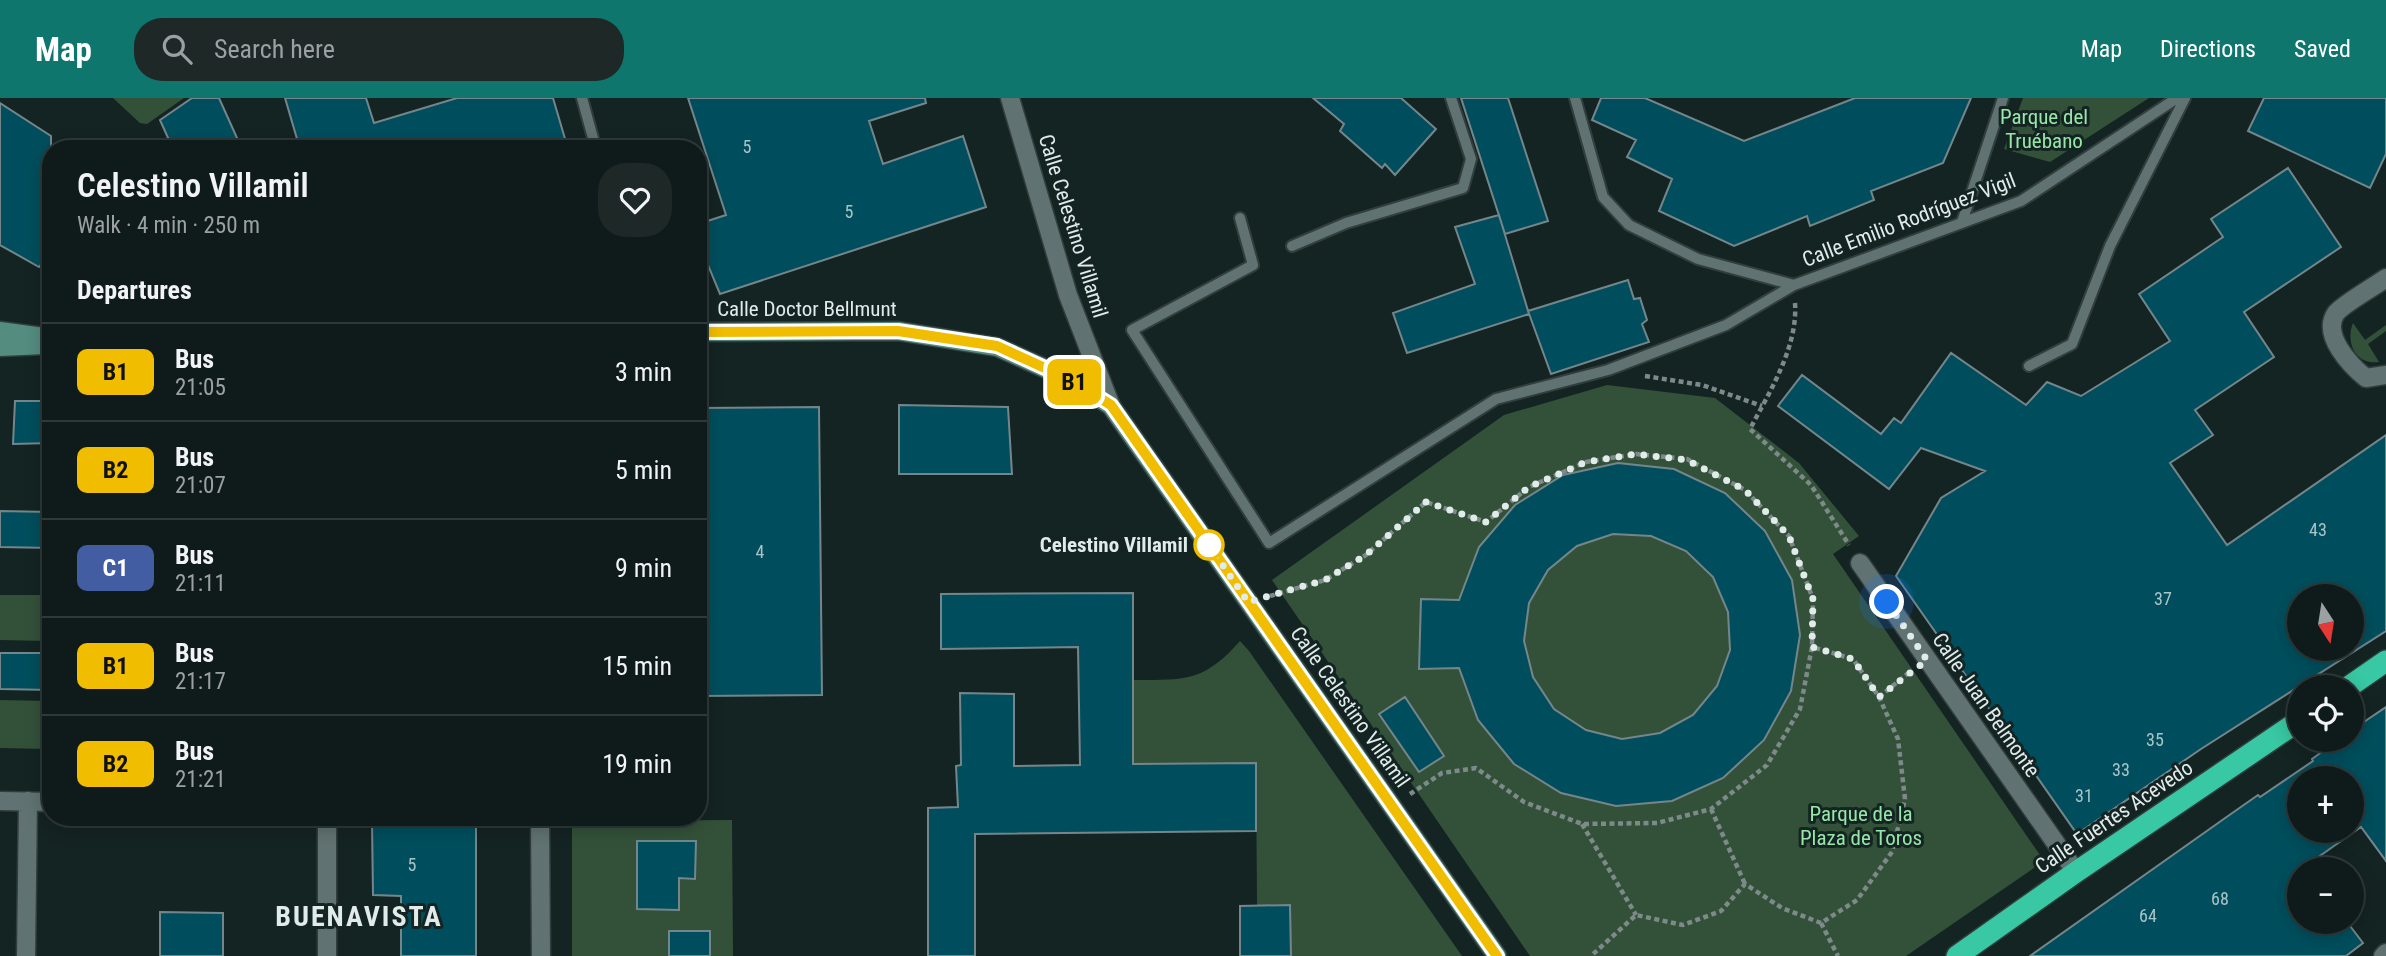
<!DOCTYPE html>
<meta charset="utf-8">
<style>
body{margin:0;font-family:"Roboto Condensed",sans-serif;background:#1d2827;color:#f1f3f6;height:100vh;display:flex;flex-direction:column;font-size:26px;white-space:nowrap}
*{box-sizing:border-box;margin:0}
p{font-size:23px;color:#9ba1a2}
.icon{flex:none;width:38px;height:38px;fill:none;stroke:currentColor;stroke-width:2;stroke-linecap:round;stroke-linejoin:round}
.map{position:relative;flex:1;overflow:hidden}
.side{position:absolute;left:42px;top:42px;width:665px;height:686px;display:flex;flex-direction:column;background:#0f1b1a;border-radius:28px;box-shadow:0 4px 18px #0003,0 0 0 2px #2f3939}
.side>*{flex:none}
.badge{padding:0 14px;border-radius:10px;font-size:24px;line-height:46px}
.needle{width:46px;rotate:168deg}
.fabs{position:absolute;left:2287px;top:486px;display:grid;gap:14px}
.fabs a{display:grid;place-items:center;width:77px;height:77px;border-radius:50%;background:#0f1b1a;box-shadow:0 4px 18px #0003,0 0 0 2px #2f3939;font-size:35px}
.you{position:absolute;width:35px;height:35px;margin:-18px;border:5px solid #fff;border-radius:50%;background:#1a73e8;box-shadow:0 0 0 10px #1a73e833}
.map>.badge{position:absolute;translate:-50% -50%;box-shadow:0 0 0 4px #fff}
h2{padding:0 35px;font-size:26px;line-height:63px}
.round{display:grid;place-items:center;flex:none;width:74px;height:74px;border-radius:28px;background:#1d2827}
.head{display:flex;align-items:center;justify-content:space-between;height:119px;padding:0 35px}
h1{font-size:33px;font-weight:600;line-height:52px}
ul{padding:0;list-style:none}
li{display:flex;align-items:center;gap:21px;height:98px;padding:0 35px;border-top:2px solid #2f3939}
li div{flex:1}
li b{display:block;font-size:26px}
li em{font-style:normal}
li .badge{min-width:77px;font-weight:700;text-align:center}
header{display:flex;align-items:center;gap:42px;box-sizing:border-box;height:98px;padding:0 35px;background:#0f766e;color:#fff}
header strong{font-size:33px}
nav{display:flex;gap:38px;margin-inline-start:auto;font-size:24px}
.search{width:490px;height:63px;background:#1d2827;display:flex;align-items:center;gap:18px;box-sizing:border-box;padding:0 24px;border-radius:28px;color:#9ba1a2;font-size:26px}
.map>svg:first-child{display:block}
.green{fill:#335139}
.building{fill:#004e5d;stroke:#75868b;stroke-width:2;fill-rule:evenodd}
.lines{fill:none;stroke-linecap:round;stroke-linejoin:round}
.lane-casing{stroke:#323e3e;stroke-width:14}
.street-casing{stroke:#323e3e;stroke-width:21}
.secondary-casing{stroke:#323e3e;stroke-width:21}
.highway-casing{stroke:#323e3e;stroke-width:24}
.path{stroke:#7d8a89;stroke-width:4.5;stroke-dasharray:5 3.5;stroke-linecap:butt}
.lane{stroke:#607271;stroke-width:10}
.street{stroke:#607271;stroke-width:18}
.secondary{stroke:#548c80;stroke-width:18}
.highway{stroke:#38c8a3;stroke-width:21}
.line-casing{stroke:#fff;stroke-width:16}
.line{stroke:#f1bd00;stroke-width:10}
.walk{stroke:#e1ebea;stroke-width:7;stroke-dasharray:0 12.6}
.stop-dot{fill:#fff;stroke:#f1bd00;stroke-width:3.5}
.labels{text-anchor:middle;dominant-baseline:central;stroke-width:6;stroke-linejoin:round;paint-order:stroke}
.number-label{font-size:18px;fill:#a9c4c7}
.park-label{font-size:21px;fill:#97e7a7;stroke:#142423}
.street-label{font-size:21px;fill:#e1ebea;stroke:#142423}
.stop-label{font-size:21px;font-weight:bold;fill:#e1ebea;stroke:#142423;text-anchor:end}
.district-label{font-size:28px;font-weight:bold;letter-spacing:2px;fill:#e1ebea;stroke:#142423}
</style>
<header>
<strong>Map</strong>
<div class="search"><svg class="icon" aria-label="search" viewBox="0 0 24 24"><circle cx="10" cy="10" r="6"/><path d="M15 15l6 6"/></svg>Search here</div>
<nav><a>Map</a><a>Directions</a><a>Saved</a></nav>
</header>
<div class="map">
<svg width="2386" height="858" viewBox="0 0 2386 858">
<rect width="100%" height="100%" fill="#142423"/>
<path class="green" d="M 113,0 L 184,0 L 147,26 L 140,25 Z
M 2023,0 L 2149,0 L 2050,64 L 2004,51 Z
M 2353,225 L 2365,242 L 2386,227 L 2386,233 L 2368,246 L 2379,264 C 2356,267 2345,245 2353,225 Z
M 1607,287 L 1715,300 L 1799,365 L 1859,438 L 1833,456 L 2044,763 L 1906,858 L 1530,858 L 1272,482 L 1504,317 Z
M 0,497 L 47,497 L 47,543 L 0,542 Z
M 1240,543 L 1249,553 L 1462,858 L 1291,858 L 1290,808 L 1257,808 L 1256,666 L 1133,666 L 1133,582 C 1185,582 1204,584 1240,543 Z
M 0,602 L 48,603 L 48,651 L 0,650 Z
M 732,722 L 733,858 L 572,858 L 572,723 Z"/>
<path class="building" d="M 192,0 L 219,0 L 242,51 L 173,51 L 160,22 Z
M 285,0 L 366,0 L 374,25 L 457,0 L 553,0 L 568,51 L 300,51 Z
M 688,0 L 925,0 L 926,5 L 869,23 L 883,66 L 963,38 L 986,109 L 720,196 L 698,143 L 698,126 L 726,117 Z
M 1313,0 L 1401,0 L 1436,31 L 1395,77 L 1385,66 L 1382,70 L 1340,33 L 1344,26 Z
M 1461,0 L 1508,0 L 1548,123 L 1505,136 Z
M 1601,0 L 1645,0 L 1744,43 L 1855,0 L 1971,0 L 1943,65 L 1871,93 L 1874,102 L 1810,128 L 1807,118 L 1734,148 L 1659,113 L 1672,81 L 1627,59 L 1636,42 L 1592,22 Z
M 2264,0 L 2386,0 L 2386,56 L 2370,90 L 2248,33 Z
M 0,5 L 51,38 L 51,154 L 39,169 L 0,147 Z
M 2288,70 L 2341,149 L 2244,214 L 2274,259 L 2195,312 L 2213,337 L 2170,365 L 2227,447 L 2386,337 L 2386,533 L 2201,651 L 2077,736 L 1896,478 L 1941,400 L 1985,373 L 1921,350 L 1889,391 L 1778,308 L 1802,277 L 1881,336 L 1894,320 L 1901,325 L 1951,255 L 2026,307 L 2047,284 L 2081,298 L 2170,243 L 2139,196 L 2223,139 L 2211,121 ZM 2300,499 L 2352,499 L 2352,551 L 2300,551 Z
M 1499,117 L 1529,216 L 1407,255 L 1393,215 L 1475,186 L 1455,129 Z
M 1628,182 L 1634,201 L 1640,200 L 1647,222 L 1642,226 L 1649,244 L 1551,276 L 1528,213 Z
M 15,303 L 51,303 L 51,345 L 13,346 Z
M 899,307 L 1008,309 L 1012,376 L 899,376 Z
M 819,309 L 822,597 L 698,598 L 698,310 Z
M 1618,365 L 1674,371 L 1725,395 L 1765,433 L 1792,482 L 1800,537 L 1791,593 L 1764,642 L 1723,680 L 1672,703 L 1616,708 L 1561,695 L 1514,666 L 1478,622 L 1459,570 L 1419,571 L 1421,501 L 1459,502 L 1479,449 L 1515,407 L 1563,377 ZM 1613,436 L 1651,438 L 1686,453 L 1713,479 L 1728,514 L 1730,552 L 1717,588 L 1693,617 L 1660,635 L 1622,641 L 1586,632 L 1554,611 L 1533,579 L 1524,543 L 1529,505 L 1548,472 L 1577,448 Z
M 0,413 L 51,414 L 51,450 L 0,449 Z
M 1133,495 L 1133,666 L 1256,665 L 1256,733 L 975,736 L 975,858 L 928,858 L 928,710 L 958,709 L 956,668 L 961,667 L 960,595 L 1014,596 L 1014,668 L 1080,667 L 1078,549 L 941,551 L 941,496 Z
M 0,555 L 51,555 L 51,592 L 0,591 Z
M 1405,599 L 1444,658 L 1419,674 L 1379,616 Z
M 2386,609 L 2386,763 L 2361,729 L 2300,772 L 2300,824 L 2347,824 L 2363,845 L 2346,858 L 2030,858 L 2228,718 L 2258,697 L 2260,699 L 2313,663 L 2312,661 L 2338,642 L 2352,642 L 2352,632 ZM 2300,681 L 2352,681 L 2352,733 L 2300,733 Z
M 392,719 L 476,719 L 476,858 L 401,858 L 401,798 L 373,797 L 372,724 L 392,725 Z
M 637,743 L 696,743 L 695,781 L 679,780 L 679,812 L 637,811 Z
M 1290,807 L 1291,858 L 1240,858 L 1240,808 Z
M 160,814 L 223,815 L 223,858 L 160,858 Z
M 669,833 L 710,833 L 710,858 L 669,858 Z"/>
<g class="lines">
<g class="lane-casing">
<path id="lane" d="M 582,0 L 596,51
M 1575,0 L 1603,99 L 1629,127 L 1698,161 L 1794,187
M 1240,120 L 1253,167 L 1132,232 L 1269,445 L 1496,301 L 1608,272 L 1726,227 L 1794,187 L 2021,103 L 2177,0
M 1962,124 L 2003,0
M 1292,148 L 1346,125 L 1463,90 L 1471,61 L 1451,0
M 2029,268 L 2072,246 L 2110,148 L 2185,0"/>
</g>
<g class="street-casing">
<path id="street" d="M 1010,0 L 1068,197 L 1111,308
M 2386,180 C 2375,188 2343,206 2336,215 C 2321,237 2351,268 2366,280 L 2386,277
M 1860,465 L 2076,774
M 0,703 L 51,704
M 327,719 L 327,858
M 540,719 L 541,858
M 26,858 L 28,703
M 2383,858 L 2386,855"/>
</g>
<g class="secondary-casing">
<path id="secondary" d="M 0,233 L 51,240
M 698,234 L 898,233 L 997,249 L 1071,282 L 1111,308 L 1497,858
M 0,249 L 45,247"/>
</g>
<g class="highway-casing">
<path id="highway" d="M 2347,590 L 2386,563
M 1957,858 L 2076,774 L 2300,622"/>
</g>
<path class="path" d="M 1795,205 C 1798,249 1770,293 1750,331 L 1811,387 L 1849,447
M 1645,278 L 1702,287 L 1762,308
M 1270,498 L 1325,482 L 1366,457 L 1426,404 L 1486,424 L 1529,389 L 1586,364 L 1636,356 L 1687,361 L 1745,392 L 1789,438 L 1813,501 L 1812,549
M 1879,599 L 1911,573
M 1410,696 L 1442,675 L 1476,670 L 1524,704 L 1582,726 L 1657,725 L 1711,711 L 1767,667 L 1800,611 L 1812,549 L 1853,561 L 1879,599 L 1898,641 L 1905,701 L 1892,754 L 1857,802 L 1821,825 L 1782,810 L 1745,786 L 1721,813 L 1683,827 L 1636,817 L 1591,858
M 1711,711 L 1745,786
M 1582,726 L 1636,817
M 1821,825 L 1838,858"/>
<use href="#lane" class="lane"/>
<use href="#street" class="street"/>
<use href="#secondary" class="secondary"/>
<use href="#highway" class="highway"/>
</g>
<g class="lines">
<g class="line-casing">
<path id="line" d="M 698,234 L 898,233 L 997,248 L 1071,282 L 1111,307 L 1497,858"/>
</g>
<use href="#line" class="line"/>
<path class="walk" d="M 1209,447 L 1248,504 L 1325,482 L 1366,457 L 1426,404 L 1486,424 L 1529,389 L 1586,364 L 1636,356 L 1687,362 L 1745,392 L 1789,438 L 1813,501 L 1812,549 L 1853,561 L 1879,599 L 1927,562 L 1887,504"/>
</g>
<circle class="stop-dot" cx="1209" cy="447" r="14"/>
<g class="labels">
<g class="number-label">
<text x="747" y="48">5</text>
<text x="849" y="113">5</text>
<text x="2318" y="431">43</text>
<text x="760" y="453">4</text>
<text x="2163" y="500">37</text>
<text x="2155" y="641">35</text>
<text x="2121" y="671">33</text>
<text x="2084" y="697">31</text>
<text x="412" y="766">5</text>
<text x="2220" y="800">68</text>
<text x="2148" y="817">64</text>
</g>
<g class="park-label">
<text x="2044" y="19">Parque del<tspan x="2044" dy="24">Truébano</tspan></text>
<text x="1861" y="716">Parque de la<tspan x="1861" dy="24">Plaza de Toros</tspan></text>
</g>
<g class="street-label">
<text transform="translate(1909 122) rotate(-21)">Calle Emilio Rodríguez Vigil</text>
<text transform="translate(1073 128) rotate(73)">Calle Celestino Villamil</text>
<text x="807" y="211">Calle Doctor Bellmunt</text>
<text transform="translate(1986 607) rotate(55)">Calle Juan Belmonte</text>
<text transform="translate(1350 609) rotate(55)">Calle Celestino Villamil</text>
<text transform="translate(2114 719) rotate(-34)">Calle Fuertes Acevedo</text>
</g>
<g class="stop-label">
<text x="1188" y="447">Celestino Villamil</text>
</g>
<g class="district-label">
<text x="359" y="818">BUENAVISTA</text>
</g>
</g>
</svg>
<div class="fabs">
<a><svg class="needle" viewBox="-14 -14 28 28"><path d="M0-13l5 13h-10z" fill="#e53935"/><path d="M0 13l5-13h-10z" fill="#9ba1a2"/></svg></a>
<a><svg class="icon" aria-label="locate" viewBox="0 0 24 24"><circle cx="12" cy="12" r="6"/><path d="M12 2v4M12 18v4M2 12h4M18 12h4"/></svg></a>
<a>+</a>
<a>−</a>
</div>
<div class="you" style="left:1887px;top:504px"></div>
<b class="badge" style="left:1074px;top:284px;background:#f1bd00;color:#111">B1</b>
<section class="side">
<div class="head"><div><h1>Celestino Villamil</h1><p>Walk · 4 min · 250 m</p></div><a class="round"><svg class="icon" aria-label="heart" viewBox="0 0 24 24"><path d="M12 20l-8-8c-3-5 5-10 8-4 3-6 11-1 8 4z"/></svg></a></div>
<h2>Departures</h2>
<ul>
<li><span class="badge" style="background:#f1bd00;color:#111">B1</span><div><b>Bus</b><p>21:05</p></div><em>3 min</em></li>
<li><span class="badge" style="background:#f1bd00;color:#111">B2</span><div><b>Bus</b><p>21:07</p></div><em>5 min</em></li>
<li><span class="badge" style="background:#435da3;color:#fff">C1</span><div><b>Bus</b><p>21:11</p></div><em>9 min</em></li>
<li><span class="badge" style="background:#f1bd00;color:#111">B1</span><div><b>Bus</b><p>21:17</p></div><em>15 min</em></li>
<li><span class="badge" style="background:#f1bd00;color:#111">B2</span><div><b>Bus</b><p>21:21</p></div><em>19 min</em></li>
</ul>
</section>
</div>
